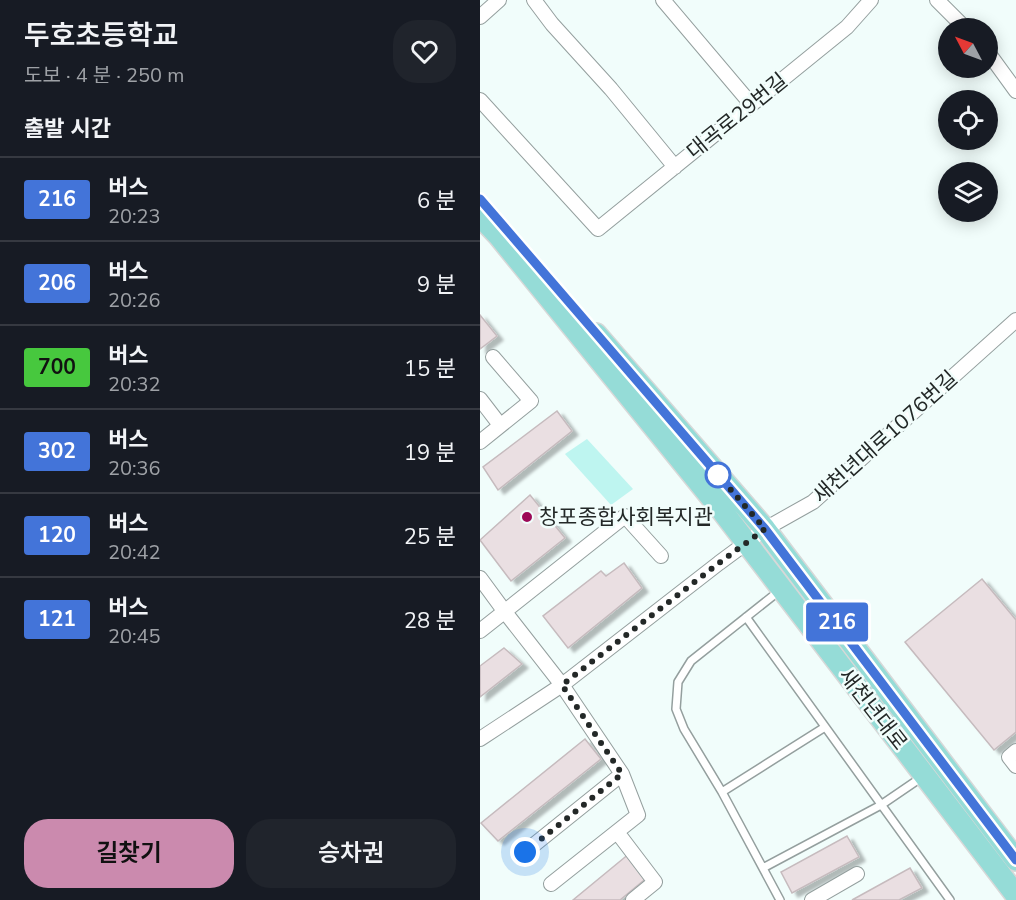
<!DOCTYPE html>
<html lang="ko">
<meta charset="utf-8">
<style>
body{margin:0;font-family:"Nunito Sans","Noto Sans KR",sans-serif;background:#20242c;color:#f1f3f6;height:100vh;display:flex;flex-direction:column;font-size:22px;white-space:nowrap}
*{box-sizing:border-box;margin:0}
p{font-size:20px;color:#9ea1a6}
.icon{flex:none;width:33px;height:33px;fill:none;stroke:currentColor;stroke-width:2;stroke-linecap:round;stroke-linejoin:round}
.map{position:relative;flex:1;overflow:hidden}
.sheet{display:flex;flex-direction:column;background:#171b24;width:480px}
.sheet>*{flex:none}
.badge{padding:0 12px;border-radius:4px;font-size:21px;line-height:39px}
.needle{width:39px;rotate:311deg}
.controls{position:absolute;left:458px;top:18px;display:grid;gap:12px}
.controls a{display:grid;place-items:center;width:60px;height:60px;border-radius:50%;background:#171b24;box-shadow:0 3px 15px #0003;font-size:30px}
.you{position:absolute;width:30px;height:30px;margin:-15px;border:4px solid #fff;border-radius:50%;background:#1a73e8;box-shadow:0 0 0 9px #1a73e833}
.map>.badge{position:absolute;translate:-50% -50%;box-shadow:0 0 0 3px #fff}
h2{padding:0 24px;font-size:22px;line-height:54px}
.round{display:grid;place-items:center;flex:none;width:63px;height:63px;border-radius:24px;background:#20242c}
.overview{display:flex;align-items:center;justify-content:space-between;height:102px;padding:0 24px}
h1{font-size:28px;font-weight:600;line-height:45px}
.primary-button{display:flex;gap:12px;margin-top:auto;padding:12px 24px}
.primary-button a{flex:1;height:69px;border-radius:24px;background:#cb8aae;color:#111;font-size:24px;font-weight:600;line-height:69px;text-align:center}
.primary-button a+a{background:#20242c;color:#f1f3f6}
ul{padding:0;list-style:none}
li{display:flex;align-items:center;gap:18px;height:84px;padding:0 24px;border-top:2px solid #363941}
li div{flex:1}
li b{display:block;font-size:22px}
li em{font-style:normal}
li .badge{min-width:66px;font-weight:700;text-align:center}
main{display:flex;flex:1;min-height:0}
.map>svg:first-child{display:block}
.green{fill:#bef5f0}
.building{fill:#eadfe2;stroke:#c6bbbe;stroke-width:1.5;filter:url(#shadow)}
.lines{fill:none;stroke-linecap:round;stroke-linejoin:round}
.service-casing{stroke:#949f9e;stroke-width:10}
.minor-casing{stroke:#949f9e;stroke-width:16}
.primary-casing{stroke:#d7d8d8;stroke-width:24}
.service{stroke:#fff;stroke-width:7}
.minor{stroke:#fff;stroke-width:14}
.primary{stroke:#95dcd7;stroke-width:21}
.line-casing{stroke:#fff;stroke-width:14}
.line{stroke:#4374d9;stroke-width:9}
.walk{stroke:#232827;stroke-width:6;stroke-dasharray:0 10.8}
.stop-dot{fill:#fff;stroke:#4374d9;stroke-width:3}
.poi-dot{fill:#9c0957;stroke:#f1fdfb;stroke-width:2}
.labels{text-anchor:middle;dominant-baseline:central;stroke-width:5;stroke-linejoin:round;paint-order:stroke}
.street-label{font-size:21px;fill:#232827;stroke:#f1fdfb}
.poi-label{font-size:21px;fill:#232827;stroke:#f1fdfb;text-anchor:start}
</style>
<main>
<section class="sheet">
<div class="overview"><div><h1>두호초등학교</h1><p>도보 · 4 분 · 250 m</p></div><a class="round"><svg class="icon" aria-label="heart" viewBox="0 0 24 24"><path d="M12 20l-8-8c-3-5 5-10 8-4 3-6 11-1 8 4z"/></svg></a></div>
<h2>출발 시간</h2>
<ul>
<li><span class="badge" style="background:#4374d9;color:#fff">216</span><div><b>버스</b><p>20:23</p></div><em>6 분</em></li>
<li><span class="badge" style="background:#4374d9;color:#fff">206</span><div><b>버스</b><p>20:26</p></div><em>9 분</em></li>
<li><span class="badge" style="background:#47c83e;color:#111">700</span><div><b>버스</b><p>20:32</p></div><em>15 분</em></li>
<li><span class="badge" style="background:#4374d9;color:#fff">302</span><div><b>버스</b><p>20:36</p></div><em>19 분</em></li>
<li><span class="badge" style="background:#4374d9;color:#fff">120</span><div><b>버스</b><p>20:42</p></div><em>25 분</em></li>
<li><span class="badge" style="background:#4374d9;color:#fff">121</span><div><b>버스</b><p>20:45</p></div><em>28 분</em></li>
</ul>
<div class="primary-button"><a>길찾기</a><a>승차권</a></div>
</section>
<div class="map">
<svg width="536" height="900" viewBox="0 0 536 900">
<defs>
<filter id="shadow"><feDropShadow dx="6" dy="4" stdDeviation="1.5" flood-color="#0004"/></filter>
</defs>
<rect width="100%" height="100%" fill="#f1fdfb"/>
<path class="green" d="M 107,439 L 153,489 L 131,505 L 85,454 Z"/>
<path class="building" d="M 0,315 L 17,336 L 0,349 Z
M 77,411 L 92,431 L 18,490 L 3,467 Z
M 50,495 L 85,538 L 31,581 L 0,540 Z
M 144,563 L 162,588 L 88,648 L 63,616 L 121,571 L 126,576 Z
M 502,579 L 536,620 L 536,732 L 514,750 L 425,642 Z
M 24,648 L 42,664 L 0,697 L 0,666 Z
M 105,739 L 121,759 L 18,841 L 1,823 Z
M 367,836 L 379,857 L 312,893 L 301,872 Z
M 150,853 L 169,876 L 140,900 L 93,900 Z
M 430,868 L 442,888 L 419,900 L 372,900 Z"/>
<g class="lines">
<g class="service-casing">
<path id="service" d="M 299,591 L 211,661 L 198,682 L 196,709 L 204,729 L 242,792 L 300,900
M 266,617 L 470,900
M 242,792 L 345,727
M 283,868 L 401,805 L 442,777"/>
</g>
<g class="minor-casing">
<path id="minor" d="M 54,0 L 72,24 L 131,89 L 195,167
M 183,0 L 271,104
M 457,0 L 485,28
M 0,17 L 19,0
M 507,51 L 536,91
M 0,100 L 118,229 L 367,27 L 391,0
M 0,399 L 20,425
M 0,442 L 51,401 L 13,357
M 0,578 L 25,612 L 82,685 L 142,774 L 45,852
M 0,631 L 145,516 L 181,556
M 0,739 L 82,685 L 239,563 L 285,529 L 333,502 L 536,320
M 536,751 L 529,757 L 536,766
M 137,832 L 175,882 L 153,900
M 71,884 L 158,815 L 142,774
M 332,900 L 377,874"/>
</g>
<g class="primary-casing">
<path id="primary" d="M 0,216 L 18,235 L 243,512 L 536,895
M 116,334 L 285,529 L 536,860"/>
</g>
<use href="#service" class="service"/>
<use href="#minor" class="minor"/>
<use href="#primary" class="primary"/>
</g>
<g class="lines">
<g class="line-casing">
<path id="line" d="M 0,199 L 285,529 L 536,860"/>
</g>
<use href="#line" class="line"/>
<path class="walk" d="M 45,852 L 142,774 L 82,685 L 239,563 L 285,529 L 238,475"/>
</g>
<circle class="stop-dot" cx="238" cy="475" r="12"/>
<circle class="poi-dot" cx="47" cy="517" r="6"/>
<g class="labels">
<g class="street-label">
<text transform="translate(257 116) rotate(-39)">대곡로29번길</text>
<text transform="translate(405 437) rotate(-42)">새천년대로1076번길</text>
<text transform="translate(393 709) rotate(52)">새천년대로</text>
</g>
<g class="poi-label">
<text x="59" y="517">창포종합사회복지관</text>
</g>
</g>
</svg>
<div class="controls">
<a><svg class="needle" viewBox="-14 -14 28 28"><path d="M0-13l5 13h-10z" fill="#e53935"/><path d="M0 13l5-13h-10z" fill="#9ea1a6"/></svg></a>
<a><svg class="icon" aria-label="locate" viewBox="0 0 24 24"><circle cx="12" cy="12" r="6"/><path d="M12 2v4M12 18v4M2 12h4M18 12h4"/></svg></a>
<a><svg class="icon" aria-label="layers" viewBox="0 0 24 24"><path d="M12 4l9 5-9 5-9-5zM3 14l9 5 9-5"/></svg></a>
</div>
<div class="you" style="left:45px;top:852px"></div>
<b class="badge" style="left:357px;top:622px;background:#4374d9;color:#fff">216</b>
</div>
</main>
